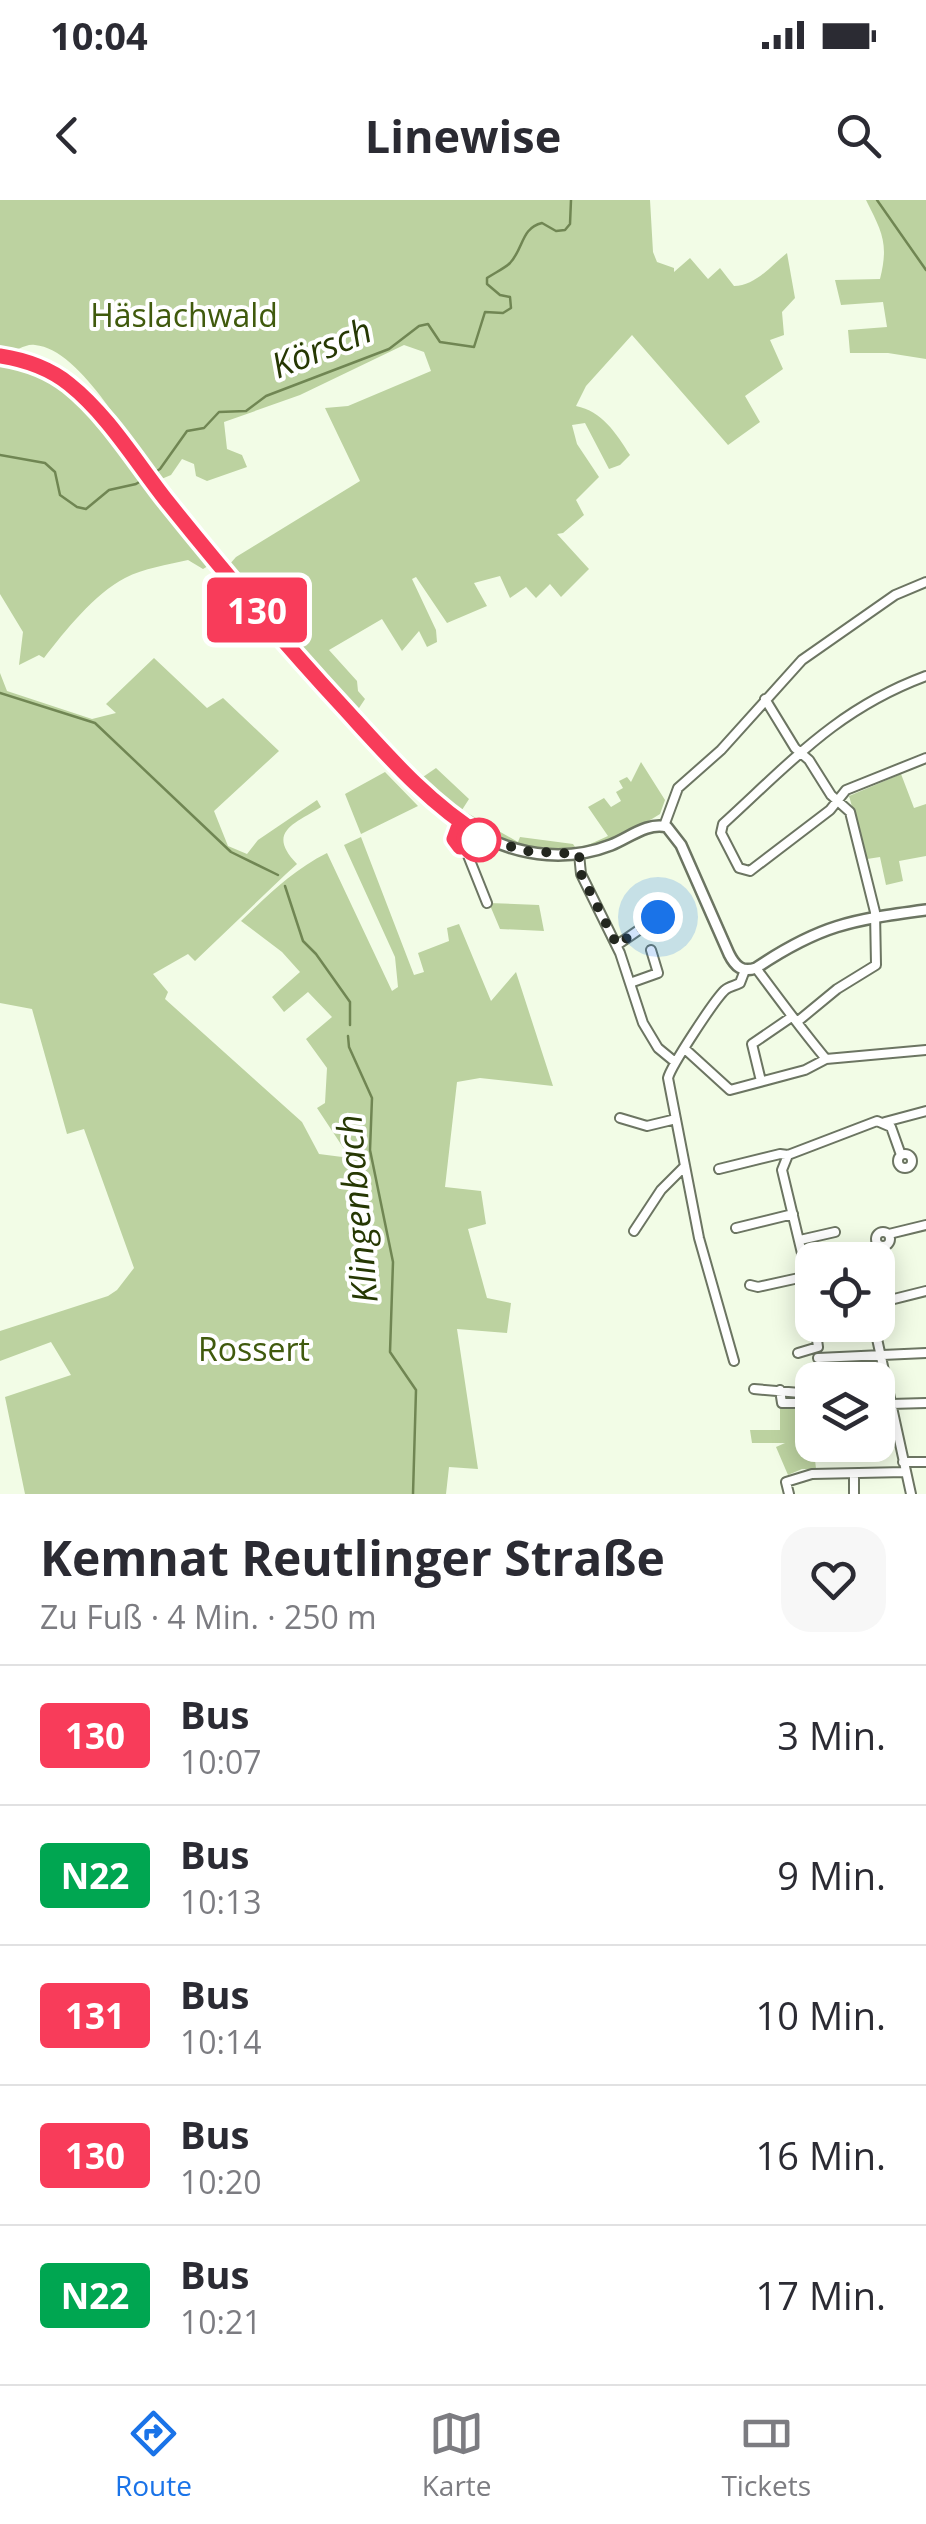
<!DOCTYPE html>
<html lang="de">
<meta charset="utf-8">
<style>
body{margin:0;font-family:"Open Sans",sans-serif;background:#f7f7f7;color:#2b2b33;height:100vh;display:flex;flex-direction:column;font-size:38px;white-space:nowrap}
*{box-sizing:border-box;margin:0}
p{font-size:32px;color:#7c7c81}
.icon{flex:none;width:55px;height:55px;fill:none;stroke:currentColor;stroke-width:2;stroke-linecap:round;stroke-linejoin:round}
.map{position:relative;height:1294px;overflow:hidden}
.drawer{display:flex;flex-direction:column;background:#fff;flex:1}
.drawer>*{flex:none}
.badge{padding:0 20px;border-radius:8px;font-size:35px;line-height:65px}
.fabs{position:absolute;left:795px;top:1042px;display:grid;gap:20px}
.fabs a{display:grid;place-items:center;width:100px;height:100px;border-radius:20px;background:#fff;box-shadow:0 5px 25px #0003;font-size:50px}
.you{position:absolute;width:50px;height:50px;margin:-25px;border:8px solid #fff;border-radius:50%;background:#1a73e8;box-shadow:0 0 0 15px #1a73e833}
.map>.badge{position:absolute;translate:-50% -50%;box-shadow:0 0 0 5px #fff}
.round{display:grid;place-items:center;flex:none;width:105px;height:105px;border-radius:30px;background:#f7f7f7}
.summary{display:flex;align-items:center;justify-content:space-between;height:170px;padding:0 40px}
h1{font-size:48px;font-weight:700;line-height:75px}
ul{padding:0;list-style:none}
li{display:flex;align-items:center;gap:30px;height:140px;padding:0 40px;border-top:2px solid #e1e1e2}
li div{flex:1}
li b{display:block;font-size:38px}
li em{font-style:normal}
li .badge{min-width:110px;font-weight:700;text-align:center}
.status{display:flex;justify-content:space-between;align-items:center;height:70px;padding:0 50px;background:#fff;direction:ltr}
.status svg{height:28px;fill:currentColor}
header{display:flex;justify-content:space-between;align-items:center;height:130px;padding:0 40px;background:#fff;font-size:45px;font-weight:700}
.tab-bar{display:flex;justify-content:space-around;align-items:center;height:140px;border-top:2px solid #e1e1e2;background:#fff;font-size:28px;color:#7c7c81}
.tab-bar a{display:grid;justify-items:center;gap:5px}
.tab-bar .selected{color:#1a73e8}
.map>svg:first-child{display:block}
.green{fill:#bcd2a0}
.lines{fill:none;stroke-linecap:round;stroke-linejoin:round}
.stream{stroke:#708653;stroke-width:2.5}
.minor-casing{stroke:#6c7562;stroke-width:12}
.major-casing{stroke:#6c7562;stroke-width:14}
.minor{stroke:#fff;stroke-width:8}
.major{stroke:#fff;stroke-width:9}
.line-casing{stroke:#fff;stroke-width:22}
.line{stroke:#f83c5a;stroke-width:15}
.walk{stroke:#23271f;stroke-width:10;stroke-dasharray:0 18}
.stop-dot{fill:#fff;stroke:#f83c5a;stroke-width:5}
.labels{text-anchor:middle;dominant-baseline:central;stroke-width:8;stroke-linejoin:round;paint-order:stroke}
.park-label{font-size:32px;fill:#405a0d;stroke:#fff}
.water-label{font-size:35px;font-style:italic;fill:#263803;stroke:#fff}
</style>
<div class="status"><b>10:04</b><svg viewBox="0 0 49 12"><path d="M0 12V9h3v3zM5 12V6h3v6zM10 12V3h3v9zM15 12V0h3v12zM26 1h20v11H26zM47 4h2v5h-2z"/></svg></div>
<header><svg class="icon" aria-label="back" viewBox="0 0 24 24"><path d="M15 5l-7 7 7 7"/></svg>Linewise<svg class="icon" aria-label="search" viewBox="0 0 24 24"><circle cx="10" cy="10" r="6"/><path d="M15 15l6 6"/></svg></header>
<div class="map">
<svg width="926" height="1294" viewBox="0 0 926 1294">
<rect width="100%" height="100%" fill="#f2fce6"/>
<path class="green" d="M 0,0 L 650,0 L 653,52 L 657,62 L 674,68 L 674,72 L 690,58 L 708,79 L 720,68 L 734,86 C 755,86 771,66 787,53 L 795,98 L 782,112 L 784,135 L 770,140 L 783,169 L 745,196 L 760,222 L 728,245 L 632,135 L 586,186 L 576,206 C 602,211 616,233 630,255 L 620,265 L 609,269 L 585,223 L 572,225 L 577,244 L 599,277 L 576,300 L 584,315 L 563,333 L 557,334 L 589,369 L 561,397 L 550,384 L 536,398 L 526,387 L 510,398 L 500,376 L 474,383 L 487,406 L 447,423 L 416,377 L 412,379 L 436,430 L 437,442 L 427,447 L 419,431 L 402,451 L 382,419 L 329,450 L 357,481 L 358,491 L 365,499 L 357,511 L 229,365 L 236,357 L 360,281 L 325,208 L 348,206 L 431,171 L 424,152 L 404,145 L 300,195 L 224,222 L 227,249 L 242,255 L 247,267 L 207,281 L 196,276 L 194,264 L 182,259 L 171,275 L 159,280 C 132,246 82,149 35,145 C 24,143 16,154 0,152 Z
M 866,0 L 926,0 L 926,159 L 888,153 L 850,153 L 848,130 L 887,127 L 883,102 L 841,105 L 835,80 L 880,79 C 889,43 882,32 866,0 Z
M 0,160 C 70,173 100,220 140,273 L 138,276 L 149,289 L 152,288 L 201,353 L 251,409 L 249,412 L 208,366 L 203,369 L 188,360 C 167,365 144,368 125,378 C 94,394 65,431 44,458 L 39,455 L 19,465 L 23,432 L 0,394 Z
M 154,458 L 207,508 L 223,498 L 279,551 L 214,611 L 228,646 L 247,654 L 258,640 L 317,600 L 321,607 C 294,624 266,632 297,664 L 286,674 L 195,761 L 188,754 L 153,774 L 168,792 L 165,799 L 302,922 L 319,954 L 350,958 L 317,908 L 325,903 L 327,868 L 306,839 L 332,817 L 308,792 L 284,812 L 272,797 L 300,772 L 282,752 L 241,721 C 268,695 293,670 327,653 L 392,791 L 398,787 L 395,757 L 344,645 L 361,637 L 414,775 L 424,772 L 418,753 L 449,741 L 447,728 L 459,724 L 491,801 L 516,772 L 553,886 L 480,878 L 457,882 L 445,987 L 481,991 L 486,1024 L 468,1029 L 487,1098 L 511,1103 L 507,1133 L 457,1129 L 478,1269 L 449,1267 L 446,1294 L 25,1294 L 5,1197 L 71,1175 L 51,1142 L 0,1161 L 0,1131 L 108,1096 L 117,1090 L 134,1068 L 84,929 L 67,934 L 32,809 L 0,803 L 0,473 L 7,491 L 92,519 L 116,513 L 106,504 Z
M 641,562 L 665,600 L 660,614 C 563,675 499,656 420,579 L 436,568 L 469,599 L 462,610 L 518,642 L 520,637 L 573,644 L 577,650 L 608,636 L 588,607 L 604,598 L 611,607 L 621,601 L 616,592 L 623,588 L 619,581 L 627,577 L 631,582 Z
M 385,572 L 418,606 L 361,634 L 345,594 Z
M 901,574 L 914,608 L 926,604 L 926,656 L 899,661 L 903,681 L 886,685 L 880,657 L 867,659 L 849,596 Z
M 489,703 L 539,705 L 544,731 L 500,729 Z
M 780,1206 L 804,1206 L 804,1229 L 812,1230 L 816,1269 L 802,1269 L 788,1275 L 776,1247 L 785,1243 L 752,1243 L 750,1230 L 780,1230 Z"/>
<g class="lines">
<path class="stream" d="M 877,0 L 926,70
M 0,255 L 45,263 L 55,272 L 60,295 L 77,307 L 86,309 L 109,290 L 136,284 L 160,269 L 187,231 L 204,228 L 219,212 L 246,211 L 266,196 L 389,149 L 419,126 L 428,124 L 440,142 L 474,147 L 485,112 L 503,113 L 511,108 L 510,97 L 500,95 L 487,84 L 487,78 C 494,73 504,69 510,63 C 524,48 521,28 542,23 L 556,31 L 565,30 L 570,24 L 571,0
M 0,493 L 95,523 L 231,652 L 278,675
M 285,686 L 303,741 L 316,754 L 350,802 L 350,825
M 348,836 L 349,847 L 372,898 L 370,950 L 393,1062 L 390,1152 L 416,1190 L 413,1294"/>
<g class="minor-casing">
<path id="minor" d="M 926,476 C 837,509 791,562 723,624 L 721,633 L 739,668 L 750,671 L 830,610 L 846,590 L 926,558
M 765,499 L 795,548 L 809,560 L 831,595 L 850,612 L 875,712 L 876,765 L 837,789 L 797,822
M 462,624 L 454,639 L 465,648 L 487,703
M 664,626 L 678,588 L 721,550 L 802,460 L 895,395 L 926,382
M 579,654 L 581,674 L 620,753 L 643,823 L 658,848 L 675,862
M 617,745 L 662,714 L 658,699
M 756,768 C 779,799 801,829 826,859
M 630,783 L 658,773 L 651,750
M 685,849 L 730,890 L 805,870 L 826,859 L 926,850
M 761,881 L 752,844 L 790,818
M 620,918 L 647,926 L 676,919
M 885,922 L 926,911
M898 961a7 7 0 1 1 14 0a7 7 0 1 1-14 0Z
M 788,955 L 782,970 L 812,1095
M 719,969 L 780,954 L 788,955 L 877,921 L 891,927 L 901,955
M 736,1028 L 793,1014
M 634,1031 L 661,990 L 685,966
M876 1039a7 7 0 1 1 14 0a7 7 0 1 1-14 0Z
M 889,1034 L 926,1025
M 800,1040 L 835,1032
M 750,1085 L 758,1087 L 808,1076
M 878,1103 L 926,1091
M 874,1125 L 911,1294
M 798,1153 L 818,1147 L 815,1125
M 818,1158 L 926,1153
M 734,1161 L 699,1038 L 668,878 C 671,866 715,799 725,790 C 729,786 735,786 740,783 L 745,770
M 754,1189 L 812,1194
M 780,1190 L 782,1203 L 799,1203 L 803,1194
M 891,1204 L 926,1203
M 903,1262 L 926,1262
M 854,1274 L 854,1294
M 789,1294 L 786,1282 L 812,1274 L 905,1272"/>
</g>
<g class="major-casing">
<path id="major" d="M 0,156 C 26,159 49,168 69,184 C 105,213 130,254 158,289 C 219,367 284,442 350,515 C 390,559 431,610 485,637 C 524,657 570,661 611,645 C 629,638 647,622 667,627 L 681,645 L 729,754 C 735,766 742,773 756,768 C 820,725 851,720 926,710"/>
</g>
<use href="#minor" class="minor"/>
<use href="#major" class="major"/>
</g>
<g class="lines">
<g class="line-casing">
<path id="line" d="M 0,156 C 26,160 49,168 69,184 C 108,215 136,262 166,300 C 223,371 282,441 344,508 C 387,555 428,603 482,636 L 470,646 L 460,647 L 454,639 L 458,628"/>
</g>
<use href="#line" class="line"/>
<path class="walk" d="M 479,640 L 482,636 L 523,651 L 579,654 L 581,674 L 617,745 L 658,717"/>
</g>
<circle class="stop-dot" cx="479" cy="640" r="20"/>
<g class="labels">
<g class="park-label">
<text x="184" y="114">Häslachwald</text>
<text x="254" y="1148">Rossert</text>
</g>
<g class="water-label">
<text transform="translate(321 147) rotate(-22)">Körsch</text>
<text transform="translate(356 1009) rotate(-95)">Klingenbach</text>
</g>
</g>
</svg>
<div class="fabs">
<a><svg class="icon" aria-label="locate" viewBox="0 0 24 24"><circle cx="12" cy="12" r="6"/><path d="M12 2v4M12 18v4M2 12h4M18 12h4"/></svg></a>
<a><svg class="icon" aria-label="layers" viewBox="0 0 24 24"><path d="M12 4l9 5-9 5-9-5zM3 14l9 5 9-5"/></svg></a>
</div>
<div class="you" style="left:658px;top:717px"></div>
<b class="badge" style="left:257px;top:410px;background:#f83c5a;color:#fff">130</b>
</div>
<section class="drawer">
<div class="summary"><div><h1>Kemnat Reutlinger Straße</h1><p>Zu Fuß · 4 Min. · 250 m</p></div><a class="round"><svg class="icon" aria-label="heart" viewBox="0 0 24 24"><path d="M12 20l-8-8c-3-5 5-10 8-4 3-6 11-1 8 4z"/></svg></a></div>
<ul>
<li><span class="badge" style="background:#f83c5a;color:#fff">130</span><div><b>Bus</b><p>10:07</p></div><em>3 Min.</em></li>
<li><span class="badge" style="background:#00a651;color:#fff">N22</span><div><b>Bus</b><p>10:13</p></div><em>9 Min.</em></li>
<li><span class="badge" style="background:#f83c5a;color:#fff">131</span><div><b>Bus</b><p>10:14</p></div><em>10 Min.</em></li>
<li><span class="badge" style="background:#f83c5a;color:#fff">130</span><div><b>Bus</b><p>10:20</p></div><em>16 Min.</em></li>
<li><span class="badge" style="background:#00a651;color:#fff">N22</span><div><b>Bus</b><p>10:21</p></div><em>17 Min.</em></li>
</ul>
</section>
<nav class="tab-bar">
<a class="selected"><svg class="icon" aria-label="directions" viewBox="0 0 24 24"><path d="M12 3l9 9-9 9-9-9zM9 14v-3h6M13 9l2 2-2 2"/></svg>Route</a>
<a><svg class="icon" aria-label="map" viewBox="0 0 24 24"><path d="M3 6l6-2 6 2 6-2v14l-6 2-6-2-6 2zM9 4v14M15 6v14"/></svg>Karte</a>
<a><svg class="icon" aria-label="tickets" viewBox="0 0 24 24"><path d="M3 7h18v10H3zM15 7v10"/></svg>Tickets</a>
</nav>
